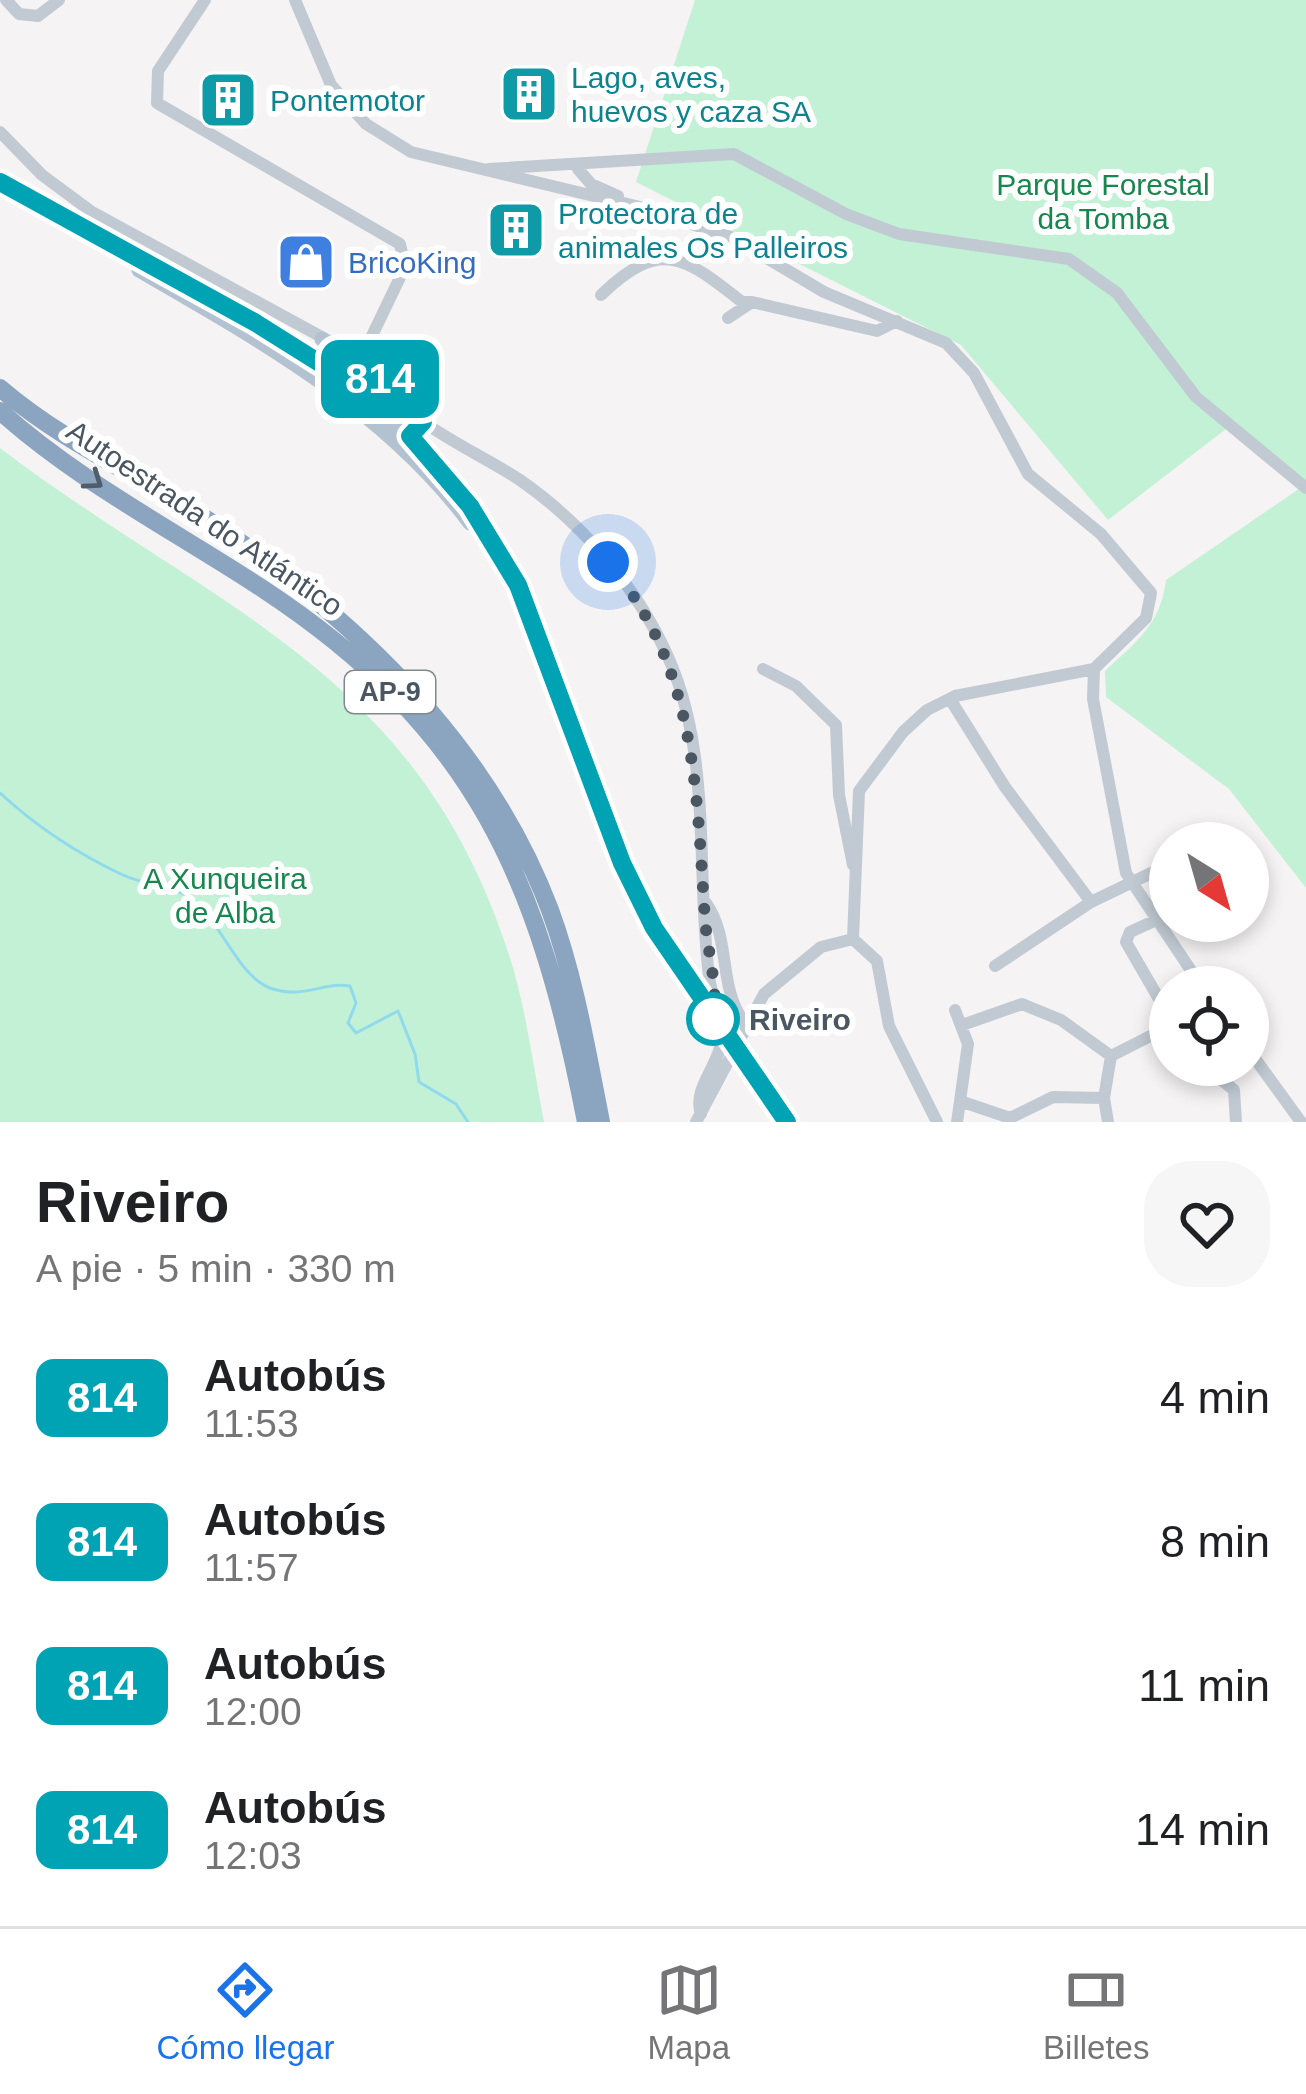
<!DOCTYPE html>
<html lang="es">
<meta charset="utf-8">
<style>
body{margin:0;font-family:Arial,sans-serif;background:#f6f6f6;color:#202124;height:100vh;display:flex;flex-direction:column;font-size:45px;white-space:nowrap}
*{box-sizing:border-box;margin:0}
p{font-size:39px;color:#757577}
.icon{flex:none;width:66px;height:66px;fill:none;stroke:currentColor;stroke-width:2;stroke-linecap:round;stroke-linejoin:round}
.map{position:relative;height:1122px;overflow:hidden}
.details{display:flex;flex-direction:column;background:#fff;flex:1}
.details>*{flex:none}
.badge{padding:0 24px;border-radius:18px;font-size:42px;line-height:78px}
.needle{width:78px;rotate:143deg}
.controls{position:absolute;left:1149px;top:822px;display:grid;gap:24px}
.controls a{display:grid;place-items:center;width:120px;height:120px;border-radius:50%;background:#fff;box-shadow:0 6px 18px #0003;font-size:60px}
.you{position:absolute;width:60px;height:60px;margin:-30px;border:9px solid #fff;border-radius:50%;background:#1a73e8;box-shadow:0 0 0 18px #1a73e833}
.map>.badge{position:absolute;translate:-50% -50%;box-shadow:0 0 0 6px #fff}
.round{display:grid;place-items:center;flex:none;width:126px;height:126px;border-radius:48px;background:#f6f6f6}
.head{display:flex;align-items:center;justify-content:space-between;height:204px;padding:0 36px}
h1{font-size:57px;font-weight:800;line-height:90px}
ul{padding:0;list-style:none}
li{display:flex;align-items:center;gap:36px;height:144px;padding:0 36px}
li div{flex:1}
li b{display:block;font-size:45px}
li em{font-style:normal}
li .badge{min-width:132px;font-weight:700;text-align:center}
.dock{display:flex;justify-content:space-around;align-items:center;height:168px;border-top:3px solid #e0e0e0;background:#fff;font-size:33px;color:#757577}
.dock a{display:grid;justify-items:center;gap:6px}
.dock .active{color:#1a73e8}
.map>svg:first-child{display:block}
.green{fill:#c3f1d5}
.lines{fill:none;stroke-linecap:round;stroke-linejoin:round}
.stream{stroke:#90daee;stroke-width:3}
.minor{stroke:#c1cad2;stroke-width:12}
.major{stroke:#b3c2d1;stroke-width:15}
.highway{stroke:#8ba5c1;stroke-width:18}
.oneway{stroke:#505e6b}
.line-casing{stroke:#fff;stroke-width:27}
.line{stroke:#00a3b4;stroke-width:18}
.walk{stroke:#4a5661;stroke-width:12;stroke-dasharray:0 21.6}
.stop-dot{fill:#fff;stroke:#00a3b4;stroke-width:6}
.labels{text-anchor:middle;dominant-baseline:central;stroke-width:12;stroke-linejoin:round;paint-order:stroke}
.shield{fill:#fff;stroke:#808990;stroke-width:3}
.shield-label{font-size:27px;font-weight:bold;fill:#4a5661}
.culture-label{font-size:30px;fill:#0d838f;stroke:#fff;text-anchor:start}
.park-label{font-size:30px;fill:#17864f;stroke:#fff}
.shop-label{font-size:30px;fill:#366cbe;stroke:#fff;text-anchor:start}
.street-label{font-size:30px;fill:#4a5661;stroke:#fff}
.stop-label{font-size:30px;font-weight:bold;fill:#4a5661;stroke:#fff;text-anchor:start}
</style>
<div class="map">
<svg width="1306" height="1122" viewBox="0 0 1306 1122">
<rect width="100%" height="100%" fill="#f5f3f3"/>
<path class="green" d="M 695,0 L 1306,0 L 1306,482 L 1235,422 L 1108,520 L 961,345 L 636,182 Z
M 0,448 C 213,610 416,669 508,952 C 526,1006 533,1066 544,1122 L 0,1122 Z
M 1306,484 L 1306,888 L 1229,789 L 1106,697 L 1105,671 C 1136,642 1161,624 1166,580 Z"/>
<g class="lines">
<path class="stream" d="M 0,793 C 36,826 78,854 123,875 C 144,885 173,885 192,899 C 222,923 238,976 270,988 C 303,1000 325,981 350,986 L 356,1003 L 348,1023 L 356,1033 L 398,1011 L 415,1054 L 419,1082 L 456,1104 L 468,1122"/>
<path class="minor" d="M 6,0 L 19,14 L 38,16
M 205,0 L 158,71 L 157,103 L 400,244 L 405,267 L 369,342
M 295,0 L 331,85 L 366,124 L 411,152 L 640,207 L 731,237 L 824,292 L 946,343 L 974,373 L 1028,474 L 1101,534 L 1151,593 L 1146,618 L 1094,669 L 1093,699 L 1126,873 L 1202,987
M 38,16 L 59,0
M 0,132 L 42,175 L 92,212 L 353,354
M 489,169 L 734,154 L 846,214 L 899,234 L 1069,259 L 1117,293 L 1196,397 L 1306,488
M 578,169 L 591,184 L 618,196
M 601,295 C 660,238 684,256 742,302 L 750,302
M 728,318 L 752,302 L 877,331 L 897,321
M354 355a13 13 0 1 1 26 0a13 13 0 1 1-26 0Z
M 375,372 C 407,425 470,447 520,480 C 579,521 630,579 662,644 C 714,747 695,866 709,976 C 711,996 723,1018 722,1038 C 720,1065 692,1088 701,1114
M 763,669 L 796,686 L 836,725 L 839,795 L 853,865
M 950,699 L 1005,787 L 1091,902
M 1212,843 L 1219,838
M 706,903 C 732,940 717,987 745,1023
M 1154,921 L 1130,932 L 1126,942 L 1170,1018
M 853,939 L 859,791 L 903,732 L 927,710 L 955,696 L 1094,669
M 995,966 L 1091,902 L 1170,864
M 955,1010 L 968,1044 L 960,1101
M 962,1025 L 1022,1004 L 1061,1020 L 1111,1056 L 1170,1026
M 1248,1049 L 1301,1122
M 1203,1065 L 1234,1090 L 1236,1122
M 696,1122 L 764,994 L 821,947 L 853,939 L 877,961 L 889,1026 L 937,1122
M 957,1122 L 960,1101 L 1010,1118 L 1053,1097 L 1104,1098
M 1108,1122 L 1104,1098 L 1111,1056"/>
<path class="major" d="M 0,183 C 136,260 298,322 409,435 C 532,560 558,707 622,862 C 660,956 725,1043 788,1122
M 139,270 C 260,340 385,409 470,523
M 322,339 L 341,360 L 350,387
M 347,384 L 364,384 L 377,363"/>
<path class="highway" d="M 0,388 C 70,448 155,482 230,535 C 367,630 490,751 550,910 C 575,978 587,1051 601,1122
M 0,411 C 79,482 175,531 263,589 C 477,730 539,880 586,1122"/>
</g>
<defs><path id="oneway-chevron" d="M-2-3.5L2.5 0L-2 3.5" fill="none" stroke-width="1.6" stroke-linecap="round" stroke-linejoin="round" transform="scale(3)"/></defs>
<use class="oneway" href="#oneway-chevron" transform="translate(94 481) rotate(35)"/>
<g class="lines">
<g class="line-casing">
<path id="line" d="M 0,182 L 256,323 L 337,374 L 347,371 L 353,355 L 362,368 L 377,363 L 380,379 L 423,422 L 410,436 L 470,506 L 518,585 L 622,863 L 654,928 L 787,1122"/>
</g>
<use href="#line" class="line"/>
<path class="walk" d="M 608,562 C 697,667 696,789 705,919 C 707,949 719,990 713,1019"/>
</g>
<defs>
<g id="building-square" transform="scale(3)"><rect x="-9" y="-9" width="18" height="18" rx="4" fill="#0f9aa8" stroke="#fff"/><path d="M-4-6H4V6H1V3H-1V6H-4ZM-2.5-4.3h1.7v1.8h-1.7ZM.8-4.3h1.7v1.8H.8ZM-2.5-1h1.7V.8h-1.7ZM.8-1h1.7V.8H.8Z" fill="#fff"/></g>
<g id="shop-square" transform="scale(3)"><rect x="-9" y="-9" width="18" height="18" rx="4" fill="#3f7fe0" stroke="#fff"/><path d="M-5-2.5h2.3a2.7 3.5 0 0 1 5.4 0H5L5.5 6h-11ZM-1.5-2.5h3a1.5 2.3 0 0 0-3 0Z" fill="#fff"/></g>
</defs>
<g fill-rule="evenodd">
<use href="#building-square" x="529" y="94"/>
<use href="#building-square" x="228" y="100"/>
<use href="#building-square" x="516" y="230"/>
<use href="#shop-square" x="306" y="262"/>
</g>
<circle class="stop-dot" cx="713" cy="1019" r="24"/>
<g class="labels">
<rect class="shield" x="345" y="671" width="90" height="42" rx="9"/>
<g class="shield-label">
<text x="390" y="692">AP-9</text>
</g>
<g class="culture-label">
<text x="571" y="77">Lago, aves,<tspan x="571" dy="34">huevos y caza SA</tspan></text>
<text x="270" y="100">Pontemotor</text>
<text x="558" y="213">Protectora de<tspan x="558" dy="34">animales Os Palleiros</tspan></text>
</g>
<g class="park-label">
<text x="1103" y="184">Parque Forestal<tspan x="1103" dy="34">da Tomba</tspan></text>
<text x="225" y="878">A Xunqueira<tspan x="225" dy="34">de Alba</tspan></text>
</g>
<g class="shop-label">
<text x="348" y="262">BricoKing</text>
</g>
<g class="street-label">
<text transform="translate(205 518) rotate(34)">Autoestrada do Atlántico</text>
</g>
<g class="stop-label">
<text x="749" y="1019">Riveiro</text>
</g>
</g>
</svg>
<div class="controls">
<a><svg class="needle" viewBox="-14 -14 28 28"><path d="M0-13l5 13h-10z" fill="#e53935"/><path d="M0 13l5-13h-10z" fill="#757577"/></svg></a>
<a><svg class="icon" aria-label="locate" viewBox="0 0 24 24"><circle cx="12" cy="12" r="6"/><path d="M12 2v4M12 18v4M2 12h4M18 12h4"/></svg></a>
</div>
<div class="you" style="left:608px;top:562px"></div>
<b class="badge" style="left:380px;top:379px;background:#00a3b4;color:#fff">814</b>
</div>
<section class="details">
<div class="head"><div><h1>Riveiro</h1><p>A pie · 5 min · 330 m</p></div><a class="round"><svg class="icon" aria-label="heart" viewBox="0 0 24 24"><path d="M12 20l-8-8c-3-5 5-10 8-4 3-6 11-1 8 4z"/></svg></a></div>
<ul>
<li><span class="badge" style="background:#00a3b4;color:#fff">814</span><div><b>Autobús</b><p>11:53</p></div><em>4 min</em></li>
<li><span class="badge" style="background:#00a3b4;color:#fff">814</span><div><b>Autobús</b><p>11:57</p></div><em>8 min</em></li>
<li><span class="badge" style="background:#00a3b4;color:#fff">814</span><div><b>Autobús</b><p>12:00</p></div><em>11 min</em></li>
<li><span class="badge" style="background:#00a3b4;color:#fff">814</span><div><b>Autobús</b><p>12:03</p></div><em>14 min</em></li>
</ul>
</section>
<nav class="dock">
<a class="active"><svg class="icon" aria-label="directions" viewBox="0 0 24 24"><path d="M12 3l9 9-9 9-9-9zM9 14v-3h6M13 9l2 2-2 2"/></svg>Cómo llegar</a>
<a><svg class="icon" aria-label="map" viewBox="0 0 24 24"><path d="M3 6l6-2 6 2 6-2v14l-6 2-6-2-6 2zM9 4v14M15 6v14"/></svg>Mapa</a>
<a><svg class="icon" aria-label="tickets" viewBox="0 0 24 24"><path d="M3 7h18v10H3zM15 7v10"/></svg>Billetes</a>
</nav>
